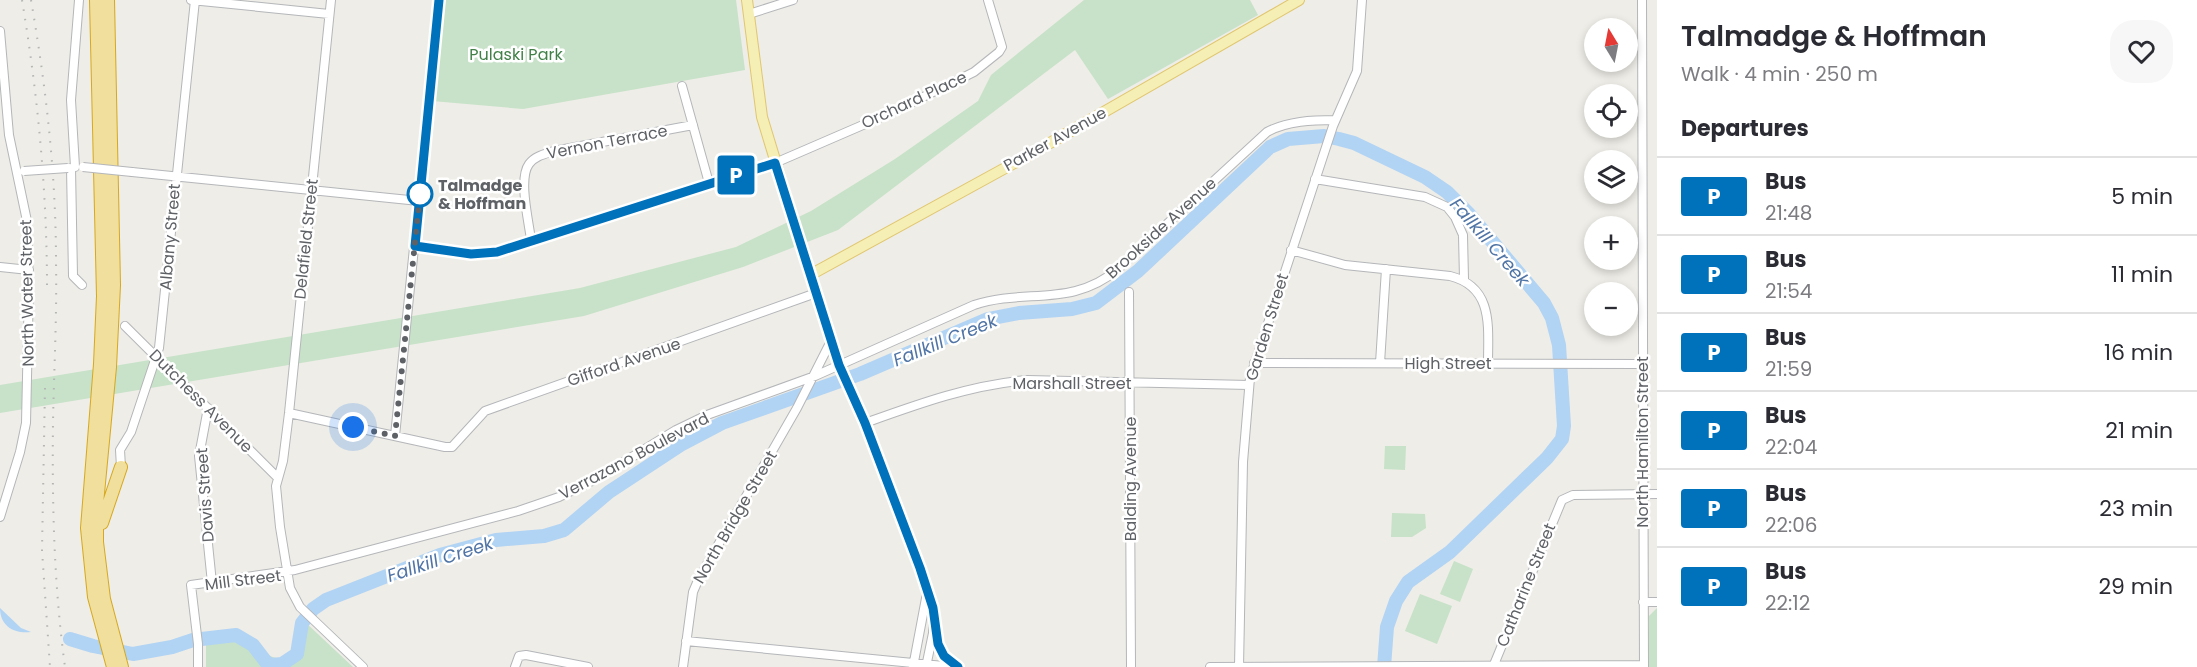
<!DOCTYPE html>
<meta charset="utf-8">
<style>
body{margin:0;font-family:Poppins,sans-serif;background:#f7f7f7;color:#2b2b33;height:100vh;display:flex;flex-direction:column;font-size:22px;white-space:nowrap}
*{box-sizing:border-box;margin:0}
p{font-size:20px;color:#7c7c81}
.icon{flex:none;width:33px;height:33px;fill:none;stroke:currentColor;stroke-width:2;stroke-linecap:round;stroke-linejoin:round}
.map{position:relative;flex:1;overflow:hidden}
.panel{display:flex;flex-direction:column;background:#fff;width:540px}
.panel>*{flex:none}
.badge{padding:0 12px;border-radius:4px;font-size:21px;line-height:39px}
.needle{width:39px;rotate:350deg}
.fabs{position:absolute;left:1584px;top:18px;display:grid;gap:12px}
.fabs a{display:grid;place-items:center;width:54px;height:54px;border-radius:50%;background:#fff;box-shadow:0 3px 9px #0003;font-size:30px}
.you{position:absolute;width:30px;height:30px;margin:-15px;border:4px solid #fff;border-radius:50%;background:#1a73e8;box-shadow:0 0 0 9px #1a73e833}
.map>.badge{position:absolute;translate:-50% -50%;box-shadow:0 0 0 3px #fff}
h2{padding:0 24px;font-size:22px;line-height:54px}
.round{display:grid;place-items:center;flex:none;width:63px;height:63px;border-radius:24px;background:#f7f7f7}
.headline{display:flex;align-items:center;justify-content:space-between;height:102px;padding:0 24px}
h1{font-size:28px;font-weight:600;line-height:45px}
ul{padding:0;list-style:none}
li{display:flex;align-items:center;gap:18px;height:78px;padding:0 24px;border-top:2px solid #e1e1e2}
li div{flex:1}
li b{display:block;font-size:22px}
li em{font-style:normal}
li .badge{min-width:66px;font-weight:700;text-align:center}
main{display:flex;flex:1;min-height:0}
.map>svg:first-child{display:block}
.green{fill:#c7e2c8}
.water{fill:#b1d3f4}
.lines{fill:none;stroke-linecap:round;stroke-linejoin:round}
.river{stroke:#b1d3f4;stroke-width:14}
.minor-casing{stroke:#b4b6b9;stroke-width:10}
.major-casing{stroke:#e0c66f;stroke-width:12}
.highway-casing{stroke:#d7a81e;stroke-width:14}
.minor{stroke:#fff;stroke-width:8}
.major{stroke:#f5eeb5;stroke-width:10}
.highway{stroke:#f0df9d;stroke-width:12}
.rail{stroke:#b4b5b5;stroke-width:2;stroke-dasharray:1.5 8;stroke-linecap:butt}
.minor-bridge-casing{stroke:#b4b6b9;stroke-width:10;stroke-linecap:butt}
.minor-bridge{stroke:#fff;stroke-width:8}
.line-casing{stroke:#fff;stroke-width:14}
.line{stroke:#0072bc;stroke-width:9}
.walk{stroke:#5e6165;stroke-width:6;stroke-dasharray:0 10.8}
.stop-dot{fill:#fff;stroke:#0072bc;stroke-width:3}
.labels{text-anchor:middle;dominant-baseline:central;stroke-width:5;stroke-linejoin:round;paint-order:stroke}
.park-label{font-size:16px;fill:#418148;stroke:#fff}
.street-label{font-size:16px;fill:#5e6165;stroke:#fff}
.stop-label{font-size:16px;font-weight:bold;fill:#5e6165;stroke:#fff;text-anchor:start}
.water-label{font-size:18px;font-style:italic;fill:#4f74a5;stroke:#fff}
</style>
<main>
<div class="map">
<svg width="1657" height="667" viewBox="0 0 1657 667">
<rect width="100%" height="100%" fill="#eeede7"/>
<path class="green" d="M 442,0 L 736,0 L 745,70 L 523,109 L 432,101 Z
M 1084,0 L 1250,0 L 1258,15 L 1108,99 L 1075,50 L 838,230 L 743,267 L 584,316 L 0,413 L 0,385 L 580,288 L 736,247 L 811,211 L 895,159 L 978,101 L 991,75 Z
M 1385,446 L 1406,446 L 1405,470 L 1384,469 Z
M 1392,513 L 1425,514 L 1426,528 L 1412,537 L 1391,537 Z
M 1454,561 L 1473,569 L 1460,602 L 1440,594 Z
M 1420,594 L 1452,606 L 1437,644 L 1405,631 Z
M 1657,608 L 1657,667 L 1649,667 L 1649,616 Z
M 304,621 L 353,667 L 206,667 L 206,638 C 217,637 231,632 243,637 C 262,647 270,667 297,654 Z"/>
<path class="water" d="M 0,608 L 21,628 L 31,632 C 14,634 0,626 0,608 Z"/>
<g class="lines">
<path class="river" d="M 70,639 L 93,646 L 133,654 L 172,647 L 193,640 L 236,635 L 253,645 L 266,662 L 271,665 L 282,664 L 297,654 L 302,623 L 313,609 L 326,600 L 440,555 L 496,540 L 544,536 L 564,530 L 609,492 L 682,444 L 722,423 L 860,374 L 988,319 L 1019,313 L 1072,309 L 1096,303 L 1138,271 L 1270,147 L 1288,139 L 1324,136 L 1339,139 L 1354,143 L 1425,177 L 1447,192 L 1469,214 L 1544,303 L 1552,318 L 1559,345 L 1564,426 L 1562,439 L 1547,458 L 1450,552 L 1408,582 L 1396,601 L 1387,627 L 1384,667"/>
<g class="minor-casing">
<path id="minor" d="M 191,0 L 329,14
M 331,0 L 289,413 L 283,461 L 276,486 L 280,527 L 290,588 L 300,607 L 363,667
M 1642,0 L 1644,667
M 749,14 L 793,0
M 0,31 L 9,135 L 27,221 L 29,286 L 26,423 L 20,452 L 0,517
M 682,86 L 709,183
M 75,167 L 71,100 L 79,0
M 71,168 L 73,276 L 82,285
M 132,172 L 419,201
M 1315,179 L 1425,197 L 1447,207 L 1455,217 L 1463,235 L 1464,279
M 531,240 C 529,222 518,179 529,164 C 535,156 545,154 554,151 L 693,125
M 415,246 L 471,254 L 497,252 L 775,163 L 886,115 L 960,79 L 974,72 L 999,52 L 1002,47 L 988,0
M 1291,250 L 1345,265 L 1450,276 C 1494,287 1488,327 1488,364
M 0,267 L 29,270
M 810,275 L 839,365 L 865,423 L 917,560 L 931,603 L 934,614 L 933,633 L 926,667
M 1129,292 L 1131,667
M 125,326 L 277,477
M 1254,363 L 1642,364
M 1380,363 L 1386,269
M 208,408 L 199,456 L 212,583
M 289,413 L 445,447 L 452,447 L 485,411 L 816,293
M 865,423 C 918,404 970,385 1027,380 L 1249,385
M 395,436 L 439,0
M 121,467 L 120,450 L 131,432 L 159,348 L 195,0
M 1643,602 L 1657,602
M 935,631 L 942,653 L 958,667
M 686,641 L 954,667
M 198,667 L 198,644 L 191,585 L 295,570 L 518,511 L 559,497 L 596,479 L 676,430 L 707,415 L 815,376 L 974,305 C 1025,288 1072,308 1118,269 L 1267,132 C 1287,121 1313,120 1335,120
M 515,667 L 519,656 L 526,655 L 588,667
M 683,667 L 693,592 L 699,578 L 797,408 L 831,341
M 913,667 L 927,593
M 1210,667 L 1644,665
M 1239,667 L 1243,462 L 1250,378 L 1333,126 L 1357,71 L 1362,0
M 1493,667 L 1562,500 L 1573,495 L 1657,494"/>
</g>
<g class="major-casing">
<path id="major" d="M 747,0 L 762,117 L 810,275 L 1029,155 L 1299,0"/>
</g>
<g class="highway-casing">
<path id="highway" d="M 96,0 L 103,296 L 100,364 L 87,528 L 94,597 L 113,667
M 108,0 L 114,285 L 110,367 L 97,504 L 97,542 L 104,599 L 122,667
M 102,523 L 121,467"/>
</g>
<use href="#minor" class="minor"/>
<use href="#major" class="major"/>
<use href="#highway" class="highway"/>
<path class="rail" d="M 22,0 C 38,96 47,192 47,289
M 31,0 C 46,87 56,174 56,262 C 57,316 54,369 53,422 C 52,504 54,586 65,667
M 45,388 L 42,550 L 50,667"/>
<g class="minor-bridge-casing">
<path id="minor-bridge" d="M 83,167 L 132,172
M 24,171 L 68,168"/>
</g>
<use href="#minor-bridge" class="minor-bridge"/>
</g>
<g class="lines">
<g class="line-casing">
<path id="line" d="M 439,0 L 415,246 L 471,254 L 497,252 L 775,163 L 839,365 L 865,423 L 920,568 L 933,608 L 938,644 L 944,656 L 958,667"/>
</g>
<use href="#line" class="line"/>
<path class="walk" d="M 353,427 L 395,436 L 420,194"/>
</g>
<circle class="stop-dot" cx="420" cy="194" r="12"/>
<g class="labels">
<g class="park-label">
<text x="516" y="54">Pulaski Park</text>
</g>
<g class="street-label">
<text transform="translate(914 100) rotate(-25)">Orchard Place</text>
<text transform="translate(1055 139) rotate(-29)">Parker Avenue</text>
<text transform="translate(607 142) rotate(-11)">Vernon Terrace</text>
<text transform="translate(1161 228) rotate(-42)">Brookside Avenue</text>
<text transform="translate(170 237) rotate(-85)">Albany Street</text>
<text transform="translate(306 239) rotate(-84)">Delafield Street</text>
<text transform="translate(27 293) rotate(-91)">North Water Street</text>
<text transform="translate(1267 327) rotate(-73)">Garden Street</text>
<text transform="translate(624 362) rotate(-19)">Gifford Avenue</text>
<text x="1448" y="363">High Street</text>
<text x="1072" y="383">Marshall Street</text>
<text transform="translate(201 401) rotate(45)">Dutchess Avenue</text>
<text transform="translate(1642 442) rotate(-90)">North Hamilton Street</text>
<text transform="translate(634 456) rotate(-28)">Verrazano Boulevard</text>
<text transform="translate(1130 479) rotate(-90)">Balding Avenue</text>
<text transform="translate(205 495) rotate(-94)">Davis Street</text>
<text transform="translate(735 517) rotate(-60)">North Bridge Street</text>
<text transform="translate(243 580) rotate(-7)">Mill Street</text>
<text transform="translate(1526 585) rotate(-68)">Catharine Street</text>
</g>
<g class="stop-label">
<text x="438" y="185">Talmadge<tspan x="438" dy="18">&amp; Hoffman</tspan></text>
</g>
<g class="water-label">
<text transform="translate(1490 242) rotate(49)">Fallkill Creek</text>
<text transform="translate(945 340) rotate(-22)">Fallkill Creek</text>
<text transform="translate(440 559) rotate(-18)">Fallkill Creek</text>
</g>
</g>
</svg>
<div class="fabs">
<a><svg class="needle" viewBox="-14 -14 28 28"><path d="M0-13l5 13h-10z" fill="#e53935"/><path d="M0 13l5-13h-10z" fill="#7c7c81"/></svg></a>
<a><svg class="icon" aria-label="locate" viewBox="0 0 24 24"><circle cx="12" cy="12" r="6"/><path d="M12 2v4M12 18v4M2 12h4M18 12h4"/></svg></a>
<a><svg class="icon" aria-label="layers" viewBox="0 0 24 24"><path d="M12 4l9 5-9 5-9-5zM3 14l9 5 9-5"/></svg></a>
<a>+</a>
<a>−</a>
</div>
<div class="you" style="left:353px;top:427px"></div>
<b class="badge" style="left:736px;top:175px;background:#0072bc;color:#fff">P</b>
</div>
<section class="panel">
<div class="headline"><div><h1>Talmadge &amp; Hoffman</h1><p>Walk · 4 min · 250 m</p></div><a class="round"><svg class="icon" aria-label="heart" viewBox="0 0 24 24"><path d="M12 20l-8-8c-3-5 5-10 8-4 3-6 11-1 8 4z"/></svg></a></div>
<h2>Departures</h2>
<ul>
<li><span class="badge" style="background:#0072bc;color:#fff">P</span><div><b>Bus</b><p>21:48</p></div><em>5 min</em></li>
<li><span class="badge" style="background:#0072bc;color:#fff">P</span><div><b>Bus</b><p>21:54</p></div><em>11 min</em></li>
<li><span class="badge" style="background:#0072bc;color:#fff">P</span><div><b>Bus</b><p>21:59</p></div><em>16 min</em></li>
<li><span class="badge" style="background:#0072bc;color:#fff">P</span><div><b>Bus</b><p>22:04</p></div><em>21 min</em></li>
<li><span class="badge" style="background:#0072bc;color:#fff">P</span><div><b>Bus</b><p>22:06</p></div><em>23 min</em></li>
<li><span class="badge" style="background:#0072bc;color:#fff">P</span><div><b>Bus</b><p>22:12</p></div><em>29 min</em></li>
</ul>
</section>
</main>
